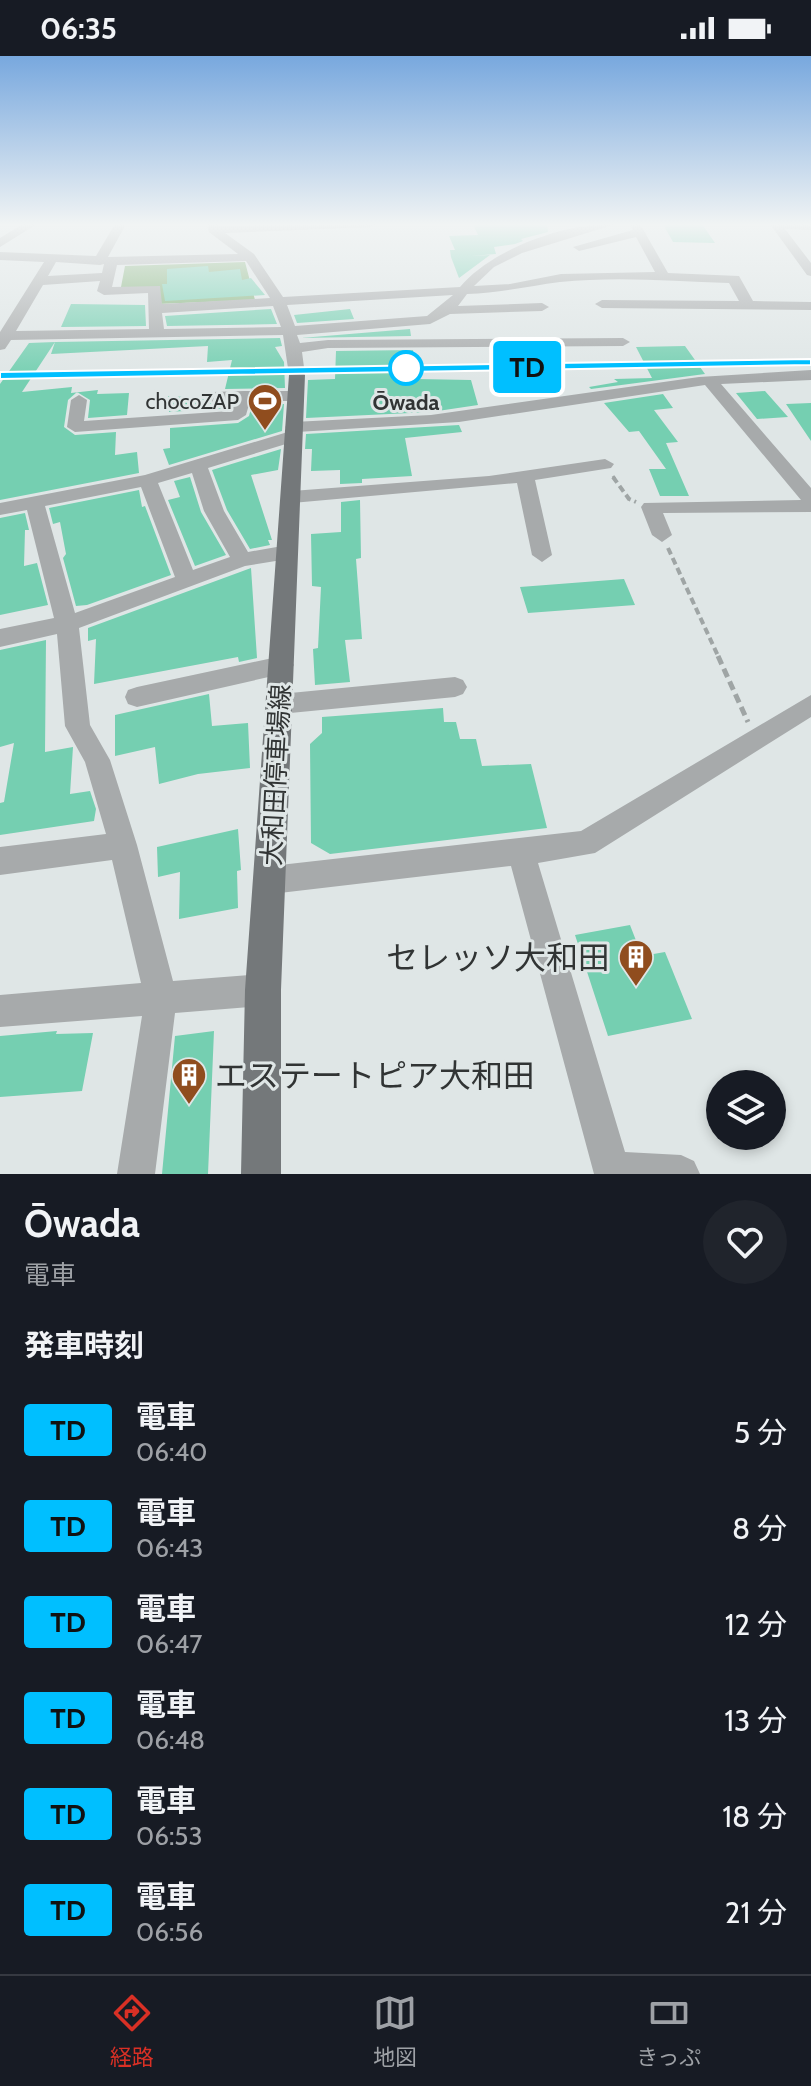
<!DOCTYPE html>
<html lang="ja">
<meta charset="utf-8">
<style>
body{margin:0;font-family:Cabin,"Noto Sans JP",sans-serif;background:#20242c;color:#f1f3f6;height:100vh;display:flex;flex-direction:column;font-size:30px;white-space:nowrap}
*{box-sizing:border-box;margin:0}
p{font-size:26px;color:#9ea1a6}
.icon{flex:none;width:44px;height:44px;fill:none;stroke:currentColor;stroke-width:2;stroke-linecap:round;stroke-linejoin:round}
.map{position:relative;height:1118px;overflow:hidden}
.panel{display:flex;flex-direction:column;background:#171b24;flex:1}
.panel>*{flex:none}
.badge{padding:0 16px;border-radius:6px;font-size:28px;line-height:52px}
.fabs{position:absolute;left:706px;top:1014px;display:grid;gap:16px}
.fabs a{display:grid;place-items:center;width:80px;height:80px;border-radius:50%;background:#171b24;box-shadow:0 4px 12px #0003;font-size:40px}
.map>.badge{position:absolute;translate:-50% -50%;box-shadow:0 0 0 4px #fff}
h2{padding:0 24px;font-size:30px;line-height:72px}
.round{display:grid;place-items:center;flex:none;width:84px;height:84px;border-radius:42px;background:#20242c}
.overview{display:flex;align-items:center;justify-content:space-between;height:136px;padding:0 24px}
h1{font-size:38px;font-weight:700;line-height:60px}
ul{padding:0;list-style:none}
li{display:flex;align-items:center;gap:24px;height:96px;padding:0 24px}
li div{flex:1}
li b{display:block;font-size:30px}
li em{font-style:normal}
li .badge{min-width:88px;font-weight:700;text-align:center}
.status{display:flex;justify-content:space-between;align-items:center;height:56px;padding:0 40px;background:#171b24;direction:ltr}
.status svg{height:22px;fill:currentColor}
.dock{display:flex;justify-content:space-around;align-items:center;height:112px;border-top:2px solid #363941;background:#171b24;font-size:22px;color:#9ea1a6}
.dock a{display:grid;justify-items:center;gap:4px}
.dock .active{color:#d93025}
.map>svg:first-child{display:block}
.forest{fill:#7fb076}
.building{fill:#75cfb1}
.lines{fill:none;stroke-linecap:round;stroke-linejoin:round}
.path-far2{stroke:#9fa5a5;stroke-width:3;stroke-dasharray:6 3;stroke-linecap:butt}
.path-far1{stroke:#9fa5a5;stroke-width:4;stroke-dasharray:7 4;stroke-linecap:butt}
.path{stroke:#9fa5a5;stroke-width:5;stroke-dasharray:9 5;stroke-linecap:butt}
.minor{fill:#a7aaab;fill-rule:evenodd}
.major{fill:#74787a;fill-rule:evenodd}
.rail-casing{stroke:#888d8d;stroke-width:6}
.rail{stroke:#dfe6e6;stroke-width:4;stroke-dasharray:13;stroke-linecap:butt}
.line{fill:#00bfff;stroke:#fff;stroke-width:2}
.stop-dot{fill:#fff;stroke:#00bfff;stroke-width:4}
.labels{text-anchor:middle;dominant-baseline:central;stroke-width:6;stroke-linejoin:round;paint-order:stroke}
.far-poi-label{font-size:22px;fill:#313434;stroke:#dfe6e6;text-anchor:end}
.far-stop-label{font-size:22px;font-weight:bold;fill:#313434;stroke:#dfe6e6}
.street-label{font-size:26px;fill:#313434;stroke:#dfe6e6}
.near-poi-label{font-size:32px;fill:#313434;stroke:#dfe6e6;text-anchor:end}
</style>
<div class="status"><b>06:35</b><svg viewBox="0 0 49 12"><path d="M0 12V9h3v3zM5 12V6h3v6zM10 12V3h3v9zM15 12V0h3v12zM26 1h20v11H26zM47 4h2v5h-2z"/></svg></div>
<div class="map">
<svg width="811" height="1118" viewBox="0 0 811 1118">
<rect width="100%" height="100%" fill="#dfe6e6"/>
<path class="forest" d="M 245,206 L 255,244 L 157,248 L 157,233 L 121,231 L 125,210 Z"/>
<path class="building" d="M 473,168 L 547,168 L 548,176 L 521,183 L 523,185 L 515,188 L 494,191 L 496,198 L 471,200 L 490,199 L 459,222 L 451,201 L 450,194 L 455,194 L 449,180 L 478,179 Z
M 663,168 L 702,168 L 715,187 L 673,186 Z
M 208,210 L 209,216 L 240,213 L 242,224 L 251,222 L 265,239 L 165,245 L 162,228 L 167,228 L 167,213 Z
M 71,248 L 145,249 L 146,270 L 61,271 Z
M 271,253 L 277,268 L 167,270 L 165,260 Z
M 350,253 L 354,263 L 297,267 L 294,259 Z
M 410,273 L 411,280 L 301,282 Z
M 280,282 L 282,290 L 275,291 L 284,306 L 285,332 L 225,333 L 232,304 L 207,306 L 208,290 L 51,298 L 55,286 Z
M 55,286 L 22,336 L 72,331 L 71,337 L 98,334 L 97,338 L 129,337 L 127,359 L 88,362 L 90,344 L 77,336 L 68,344 L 64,371 L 75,379 L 116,376 L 115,399 L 137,396 L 139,417 L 0,444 L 0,328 L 29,287 Z
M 685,290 L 705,318 L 591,333 L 589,331 L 618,326 L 614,323 L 652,322 L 636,291 Z
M 413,294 L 416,323 L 471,324 L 478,349 L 431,356 L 306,362 L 308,324 L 335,323 L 336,295 Z
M 765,335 L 788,361 L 757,363 L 736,337 Z
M 663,338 L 673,352 L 654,354 L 678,386 L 666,387 L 689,440 L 660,440 L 649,413 L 666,413 L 639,375 L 629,376 L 604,347 Z
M 168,340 L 202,342 L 213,349 L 230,349 L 229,352 L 169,356 Z
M 811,347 L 811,385 L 786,348 Z
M 252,348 L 284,348 L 282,375 L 169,409 L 163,393 L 170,392 L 170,372 L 238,367 L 249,360 Z
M 459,369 L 462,376 L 405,382 L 412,420 L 362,423 L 362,427 L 340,428 L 340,414 L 311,415 L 312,393 L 305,393 L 306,378 Z
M 281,393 L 278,414 L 251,419 L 272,484 L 268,484 L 270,489 L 250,493 L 227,454 L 212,414 Z
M 190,421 L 201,456 L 226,499 L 195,510 L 168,444 L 180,441 L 174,425 Z
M 139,434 L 142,451 L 145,450 L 171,519 L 87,549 L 76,550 L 63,502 L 66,498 L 60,466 L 53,468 L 49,452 Z
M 360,444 L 361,502 L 356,503 L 362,583 L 345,584 L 350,626 L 315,629 L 313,593 L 318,592 L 321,531 L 312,530 L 311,478 L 341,476 L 341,446 Z
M 25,457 L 29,474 L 25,474 L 24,510 L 37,507 L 48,549 L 0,559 L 0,462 Z
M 251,512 L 257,602 L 239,606 L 238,601 L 94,628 L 96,583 L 88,585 L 88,572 Z
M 624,523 L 635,549 L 528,557 L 520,531 Z
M 46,584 L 45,696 L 73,691 L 70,738 L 90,735 L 96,753 L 94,765 L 0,779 L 0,747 L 4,746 L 14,687 L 0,691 L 0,594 Z
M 209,638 L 212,670 L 248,667 L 250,712 L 198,718 L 159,728 L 155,691 L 115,700 L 115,659 Z
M 443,652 L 444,666 L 456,666 L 460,683 L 476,683 L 482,710 L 531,708 L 547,772 L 330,798 L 311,787 L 310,688 L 322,677 L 322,661 Z
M 238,773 L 241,814 L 237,815 L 238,852 L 179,863 L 180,816 L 158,821 L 157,791 Z
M 630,869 L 642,900 L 665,896 L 692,963 L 608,980 L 575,879 Z
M 57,975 L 56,978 L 93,977 L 82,1035 L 0,1041 L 0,980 Z
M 214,975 L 208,1118 L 162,1118 L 175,980 Z"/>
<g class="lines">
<path class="path-far2" d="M 613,420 L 615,423"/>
<path class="path-far1" d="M 613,421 L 629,443 L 636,446
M 668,492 L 719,602"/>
<path class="path" d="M 718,600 L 748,666"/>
<path class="minor" d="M 23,168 L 37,168 L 0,191 L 0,182 Z
M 115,168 L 126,168 L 108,201 L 238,198 L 209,176 L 207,168 L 217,168 L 218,170 L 376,168 L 371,171 L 225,177 L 254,198 L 283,241 L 460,231 C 492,193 566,166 616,168 L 522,197 L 494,211 L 474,230 L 510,228 L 561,218 L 655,216 L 636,181 L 579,195 L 573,191 L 633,174 L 630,168 L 640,168 L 668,217 L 739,220 L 753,245 L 811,246 L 811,254 L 602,252 L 595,248 L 602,244 L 739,245 L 729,227 C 673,225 616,220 560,226 C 529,230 499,237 467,238 L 458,250 L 542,247 L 549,251 L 542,255 L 450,258 L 430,268 L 297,279 L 300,287 L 328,284 L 623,282 L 630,286 L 623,290 L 328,292 L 302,296 L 305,319 L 297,324 L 289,319 L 283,279 L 11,284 L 5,293 L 0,294 L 0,276 L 44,206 L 0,204 L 0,196 L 96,200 ZM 246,205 L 270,242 L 162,248 L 160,230 L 112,231 L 117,209 ZM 56,206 L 100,209 L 104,208 L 102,217 L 48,220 ZM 100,225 L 97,235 L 104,239 L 148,237 L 149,273 L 16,275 L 43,229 ZM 453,239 L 427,260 L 295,270 L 287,249 ZM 273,250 L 281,271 L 164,273 L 162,257 Z
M 770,168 L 811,168 L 811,174 L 785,173 L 811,207 L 811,220 L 807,219 Z
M 811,314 L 811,324 L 721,328 L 811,432 L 811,456 L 663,457 L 672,479 L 662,486 L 652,479 L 641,451 L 644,447 L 801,444 L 705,329 L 459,366 L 297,376 L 302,380 L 299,384 L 208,412 L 224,455 L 248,496 L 288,489 L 298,496 L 288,503 L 245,510 L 79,572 L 90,669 L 110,704 L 137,789 L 173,925 L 263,918 L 274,923 L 279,934 L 274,945 L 263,950 L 175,957 L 155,1118 L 117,1118 L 142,960 L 0,971 L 0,939 L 141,927 L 112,804 L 0,819 L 0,791 L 106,778 L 85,706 L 65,670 L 57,578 L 0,591 L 0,573 L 54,562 L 27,454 L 0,459 L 0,447 L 145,419 L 291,375 L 285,371 L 293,366 L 431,359 L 699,321 ZM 192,417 L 204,455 L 230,501 L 193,514 L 158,427 ZM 141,431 L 175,521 L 75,557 L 45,450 Z
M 244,335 L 295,335 L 303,340 L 295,345 L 250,345 L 246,359 L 238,364 L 75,376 L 67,371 L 71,344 L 79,339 L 87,344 L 84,365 L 231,355 L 234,346 L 213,346 L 205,341 L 213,336 Z
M 605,403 L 614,408 L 611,412 L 535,424 L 552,499 L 542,506 L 532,499 L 517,427 L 292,447 L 283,441 L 292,435 L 489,420 Z
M 282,600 L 290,603 L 294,609 L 290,615 L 282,618 L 137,651 L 128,648 L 125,641 L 128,634 L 137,631 Z
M 455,621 L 463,624 L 467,631 L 463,638 L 455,641 L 280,658 L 271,655 L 268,648 L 271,641 L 280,638 Z
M 811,639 L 811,661 L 595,797 L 538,807 L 625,1096 L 681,1099 L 694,1105 L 700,1118 L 594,1118 L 511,810 L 271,838 L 261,834 L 256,824 L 261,814 L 271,810 L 581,775 Z"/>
<path class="major" d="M 297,314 L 305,319 L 281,934 L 281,1118 L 241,1118 L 245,934 L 289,319 Z"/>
<g class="rail-casing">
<path id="rail" d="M 0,320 L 811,306"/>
</g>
<use href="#rail" class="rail"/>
</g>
<linearGradient id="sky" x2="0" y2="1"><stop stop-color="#78a8de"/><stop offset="0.52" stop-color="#f1f4f4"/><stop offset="1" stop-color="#f1f4f4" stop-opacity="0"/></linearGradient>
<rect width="811" height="324" fill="url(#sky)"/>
<path class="line" d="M 811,303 L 811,309 L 0,323 L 0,316 Z"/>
<defs>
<g id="stadium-pin" transform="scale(1.8)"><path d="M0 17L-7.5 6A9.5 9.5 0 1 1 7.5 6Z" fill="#904d1e" stroke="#dfe6e6"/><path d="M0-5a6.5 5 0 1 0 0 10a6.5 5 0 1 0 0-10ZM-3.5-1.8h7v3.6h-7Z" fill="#fff"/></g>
<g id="building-pin" transform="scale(1.8)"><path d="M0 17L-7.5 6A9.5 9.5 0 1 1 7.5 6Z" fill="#904d1e" stroke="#dfe6e6"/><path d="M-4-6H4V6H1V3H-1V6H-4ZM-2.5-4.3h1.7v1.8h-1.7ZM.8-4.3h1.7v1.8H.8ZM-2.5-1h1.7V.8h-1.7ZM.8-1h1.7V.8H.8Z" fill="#fff"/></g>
</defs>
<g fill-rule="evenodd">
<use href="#stadium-pin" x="265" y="345"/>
<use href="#building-pin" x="636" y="901"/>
<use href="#building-pin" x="189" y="1019"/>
</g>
<circle class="stop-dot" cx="406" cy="312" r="16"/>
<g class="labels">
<g class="far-poi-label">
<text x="239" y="345">chocoZAP</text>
</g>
<g class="far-stop-label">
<text x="406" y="346">Ōwada</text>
</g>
<g class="street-label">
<text transform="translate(276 719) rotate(-87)">大和田停車場線</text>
</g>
<g class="near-poi-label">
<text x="610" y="901">セレッソ大和田</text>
<text x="215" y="1019" text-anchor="start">エステートピア大和田</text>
</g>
</g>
</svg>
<div class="fabs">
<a><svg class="icon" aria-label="layers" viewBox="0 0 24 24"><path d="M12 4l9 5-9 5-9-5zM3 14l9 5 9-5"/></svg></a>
</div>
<b class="badge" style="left:527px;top:311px;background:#00bfff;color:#111">TD</b>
</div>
<section class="panel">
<div class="overview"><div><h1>Ōwada</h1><p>電車</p></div><a class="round"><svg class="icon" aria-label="heart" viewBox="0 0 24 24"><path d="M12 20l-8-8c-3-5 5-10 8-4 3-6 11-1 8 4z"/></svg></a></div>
<h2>発車時刻</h2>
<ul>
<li><span class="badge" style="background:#00bfff;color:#111">TD</span><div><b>電車</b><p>06:40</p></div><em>5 分</em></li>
<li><span class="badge" style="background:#00bfff;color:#111">TD</span><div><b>電車</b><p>06:43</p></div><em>8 分</em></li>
<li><span class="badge" style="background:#00bfff;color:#111">TD</span><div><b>電車</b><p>06:47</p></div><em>12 分</em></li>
<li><span class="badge" style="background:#00bfff;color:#111">TD</span><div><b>電車</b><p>06:48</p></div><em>13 分</em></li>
<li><span class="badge" style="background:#00bfff;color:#111">TD</span><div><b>電車</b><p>06:53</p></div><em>18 分</em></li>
<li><span class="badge" style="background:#00bfff;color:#111">TD</span><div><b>電車</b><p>06:56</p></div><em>21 分</em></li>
</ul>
</section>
<nav class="dock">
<a class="active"><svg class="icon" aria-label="directions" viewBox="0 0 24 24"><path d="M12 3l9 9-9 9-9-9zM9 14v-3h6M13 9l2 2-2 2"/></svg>経路</a>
<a><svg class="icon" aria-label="map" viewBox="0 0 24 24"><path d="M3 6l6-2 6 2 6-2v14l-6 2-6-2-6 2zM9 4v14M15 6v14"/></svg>地図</a>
<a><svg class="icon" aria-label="tickets" viewBox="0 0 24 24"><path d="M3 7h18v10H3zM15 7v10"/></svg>きっぷ</a>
</nav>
